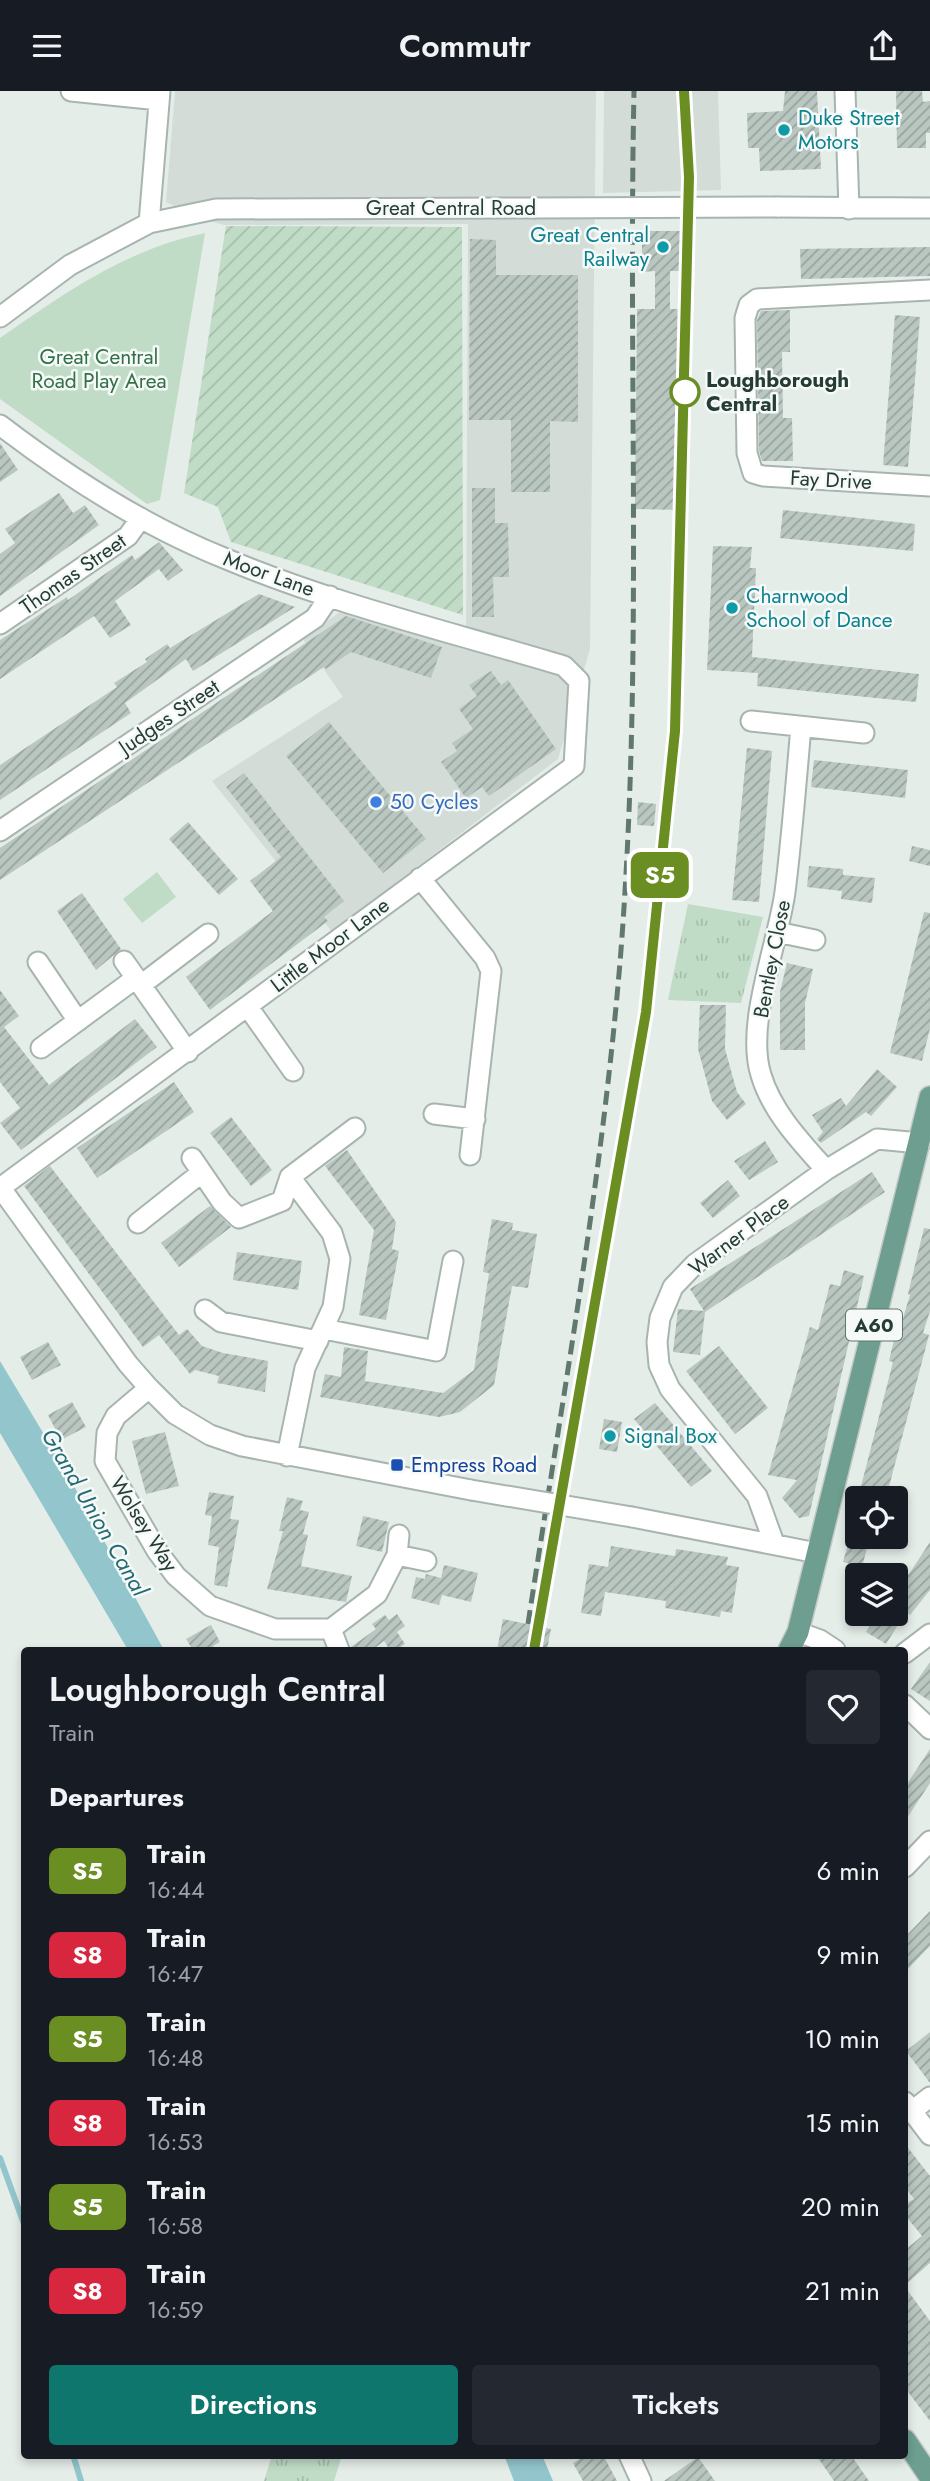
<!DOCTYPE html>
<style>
body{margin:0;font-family:Jost,sans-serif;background:#242831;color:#f1f3f6;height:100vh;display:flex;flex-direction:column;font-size:26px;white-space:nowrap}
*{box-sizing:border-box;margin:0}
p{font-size:23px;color:#9ea1a6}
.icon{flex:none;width:38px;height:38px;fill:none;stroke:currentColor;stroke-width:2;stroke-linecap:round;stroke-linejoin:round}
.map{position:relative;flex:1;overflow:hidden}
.drawer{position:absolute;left:21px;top:1556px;width:887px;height:812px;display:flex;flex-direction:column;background:#171b24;border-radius:7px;box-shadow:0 4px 10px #0003}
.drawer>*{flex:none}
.badge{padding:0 14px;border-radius:10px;font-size:24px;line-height:46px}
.controls{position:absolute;left:845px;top:1395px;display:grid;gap:14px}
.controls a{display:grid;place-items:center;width:63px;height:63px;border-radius:7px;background:#171b24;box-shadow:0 4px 10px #0003;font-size:35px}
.map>.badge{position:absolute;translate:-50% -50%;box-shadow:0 0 0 4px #fff}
h2{padding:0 28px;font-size:26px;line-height:63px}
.round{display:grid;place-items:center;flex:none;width:74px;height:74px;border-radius:7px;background:#242831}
.summary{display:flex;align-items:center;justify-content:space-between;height:119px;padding:0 28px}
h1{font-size:33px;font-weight:600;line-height:52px}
.action{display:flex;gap:14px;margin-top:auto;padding:14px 28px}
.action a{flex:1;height:80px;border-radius:7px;background:#0f766e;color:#fff;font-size:28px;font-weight:600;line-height:80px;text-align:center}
.action a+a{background:#242831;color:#f1f3f6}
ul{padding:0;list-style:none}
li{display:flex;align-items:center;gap:21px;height:84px;padding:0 28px}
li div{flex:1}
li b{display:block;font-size:26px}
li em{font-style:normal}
li .badge{min-width:77px;font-weight:700;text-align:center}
header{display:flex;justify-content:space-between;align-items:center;height:91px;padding:0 28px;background:#171b24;font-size:32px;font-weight:600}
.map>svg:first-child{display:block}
.built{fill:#d3dcd7}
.grass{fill:url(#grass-tufts)}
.park{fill:#c0dcc6}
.garden{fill:url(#garden-furrows)}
.water{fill:#92c6cc}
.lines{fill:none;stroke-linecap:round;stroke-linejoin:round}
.stream{stroke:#92c6cc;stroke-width:6}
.building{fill:url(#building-hatch)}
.street-casing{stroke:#a8b5af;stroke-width:23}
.primary-casing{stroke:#c2c9c6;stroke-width:24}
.street{stroke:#fff;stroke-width:19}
.primary{stroke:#6d9e8f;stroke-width:21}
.rail{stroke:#607870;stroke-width:5;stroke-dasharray:14 7;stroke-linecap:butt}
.street-bridge-casing{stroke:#a8b5af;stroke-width:23;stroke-linecap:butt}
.street-bridge{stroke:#fff;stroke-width:19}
.line-casing{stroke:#fff;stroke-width:16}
.line{stroke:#6b8e23;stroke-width:10}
.culture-dot{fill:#0f9aa8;stroke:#f5f9f7;stroke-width:2.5}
.stop-dot{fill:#fff;stroke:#6b8e23;stroke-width:3.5}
.shop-dot{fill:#3f7fe0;stroke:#f5f9f7;stroke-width:2.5}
.transit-dot{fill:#1a4fb4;stroke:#f5f9f7;stroke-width:2.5}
.labels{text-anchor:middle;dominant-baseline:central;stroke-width:5;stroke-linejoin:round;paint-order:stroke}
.shield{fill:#f5f9f7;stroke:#63756f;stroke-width:2}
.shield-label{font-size:19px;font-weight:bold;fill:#253d35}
.culture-label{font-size:21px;fill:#0d838f;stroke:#f5f9f7;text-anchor:start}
.street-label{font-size:21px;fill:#253d35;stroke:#f5f9f7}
.park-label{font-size:21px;fill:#337047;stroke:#f5f9f7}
.stop-label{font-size:21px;font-weight:bold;fill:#253d35;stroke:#f5f9f7;text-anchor:start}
.shop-label{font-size:21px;fill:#366cbe;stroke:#f5f9f7;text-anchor:start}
.transit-label{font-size:21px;fill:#164399;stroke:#f5f9f7;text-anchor:start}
.water-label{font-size:23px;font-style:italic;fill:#246b74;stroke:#f5f9f7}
</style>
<header><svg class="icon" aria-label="menu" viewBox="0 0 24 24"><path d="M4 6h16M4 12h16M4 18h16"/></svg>Commutr<svg class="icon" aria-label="share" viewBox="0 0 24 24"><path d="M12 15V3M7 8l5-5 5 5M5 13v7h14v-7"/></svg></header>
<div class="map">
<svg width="930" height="2390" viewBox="0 0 930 2390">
<defs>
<pattern id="grass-tufts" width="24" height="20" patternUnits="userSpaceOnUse" patternTransform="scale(1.75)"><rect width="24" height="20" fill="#c0dcc6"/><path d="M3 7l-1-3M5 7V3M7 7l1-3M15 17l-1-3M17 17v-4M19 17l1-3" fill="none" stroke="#a5beab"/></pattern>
<pattern id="garden-furrows" width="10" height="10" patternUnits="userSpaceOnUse" patternTransform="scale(1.75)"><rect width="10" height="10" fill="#c0dcc6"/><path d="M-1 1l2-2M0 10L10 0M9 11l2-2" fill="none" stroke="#a5beab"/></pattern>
<pattern id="building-hatch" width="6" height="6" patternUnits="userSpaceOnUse" patternTransform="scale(1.75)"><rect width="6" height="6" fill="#bac7c1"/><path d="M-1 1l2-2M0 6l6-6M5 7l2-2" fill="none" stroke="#97a39e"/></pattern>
</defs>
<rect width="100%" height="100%" fill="#e5ede9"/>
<path class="built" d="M 175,0 L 596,0 L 590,558 L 558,668 L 332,841 L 212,690 L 343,606 L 302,547 L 343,519 L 466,559 L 468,133 L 224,134 L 203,128 L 166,111 Z
M 604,0 L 718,0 L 721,99 L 603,102 Z"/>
<path class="grass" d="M 688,813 L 763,826 L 741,912 L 668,909 Z
M 272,2364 L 342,2364 L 334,2390 L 264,2390 Z"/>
<path class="park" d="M 205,142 L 160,409 L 147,413 L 0,308 L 0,247 C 66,201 125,159 205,142 Z
M 157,781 L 176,806 L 142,832 L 123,808 Z"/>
<path class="garden" d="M 226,135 L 462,136 L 463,524 L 231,451 L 218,416 L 184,402 Z"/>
<path class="water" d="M 0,1270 L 63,1375 L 164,1559 L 128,1559 L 0,1342 Z
M 504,2364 L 542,2364 L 553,2390 L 514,2390 Z"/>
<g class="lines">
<path class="stream" d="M 0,2067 L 24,2133
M 73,2364 L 81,2390"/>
</g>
<path class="building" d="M 785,0 L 817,0 L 821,78 L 760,80 L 759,57 L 748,57 L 747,22 L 783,20 Z
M 896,0 L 922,0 L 923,11 L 930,10 L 930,42 L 926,42 L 926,57 L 897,57 Z
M 642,140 L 681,140 L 682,180 L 670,180 L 670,218 L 683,218 L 680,419 L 635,418 L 637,218 L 655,218 L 655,180 L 642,181 Z
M 470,148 L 496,149 L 496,184 L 578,184 L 578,331 L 550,330 L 550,401 L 511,401 L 511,329 L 469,329 Z
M 930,156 L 930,185 L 801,188 L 800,158 Z
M 790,219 L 790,261 L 782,261 L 783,327 L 792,327 L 793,370 L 762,370 L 759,360 L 757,229 L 761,220 Z
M 895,224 L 920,226 L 908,376 L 883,374 Z
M 0,352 L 18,379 L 0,391 Z
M 472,397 L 495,397 L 495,432 L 508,432 L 509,486 L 493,486 L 494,526 L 472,526 Z
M 59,402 L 73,422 L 85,414 L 99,434 L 0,505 L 0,463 L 15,452 L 5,438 Z
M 783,419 L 915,433 L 913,460 L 780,447 Z
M 159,451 L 183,479 L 168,490 L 159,478 L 115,510 L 131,534 L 110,547 L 94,525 L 0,588 L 0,549 L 67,506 L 68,509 L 132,464 L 135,469 Z
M 713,455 L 752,456 L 750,477 L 756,477 L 752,566 L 919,583 L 916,611 L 757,595 L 758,582 L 707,579 Z
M 259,503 L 295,516 L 193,580 L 186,568 L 125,612 L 131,622 L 0,709 L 0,674 L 117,596 L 114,592 L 147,571 L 145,568 L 167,553 L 170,557 Z
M 346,525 L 442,556 L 431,587 L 351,561 L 326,578 L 324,576 L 0,789 L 0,757 Z
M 491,580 L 501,594 L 508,589 L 556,658 L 489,705 L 482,696 L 466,707 L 441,671 L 457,660 L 452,652 L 473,638 L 459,618 L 477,605 L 469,594 Z
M 329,631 L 426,748 L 383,782 L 286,665 Z
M 747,657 L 772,660 L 759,811 L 732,809 Z
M 814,669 L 908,679 L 905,707 L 811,696 Z
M 244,682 L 344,810 L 324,826 L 328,830 L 210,919 L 186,886 L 273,820 L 250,790 L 281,766 L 226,696 Z
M 638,711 L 656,713 L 654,735 L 637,734 Z
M 188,731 L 238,788 L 219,804 L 169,748 Z
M 912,755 L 930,759 L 930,775 L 909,770 Z
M 809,775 L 843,778 L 843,784 L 875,787 L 872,812 L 841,808 L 842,800 L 807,796 Z
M 82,802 L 121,858 L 96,879 L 57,820 Z
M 924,821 L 930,822 L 930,937 L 922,970 L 890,962 Z
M 787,872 L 813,878 L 805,912 L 805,959 L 780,959 L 780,901 Z
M 0,899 L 19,925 L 4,936 L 49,994 L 135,928 L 157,956 L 21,1059 L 0,1032 L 20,1017 L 0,991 Z
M 700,914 L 726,914 L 725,958 L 737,1001 L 746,1013 L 727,1029 L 712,1010 L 698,958 Z
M 877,978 L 897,996 L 871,1025 L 866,1021 L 821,1052 L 817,1048 L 823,1041 L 812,1024 L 841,1007 L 846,1015 Z
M 174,991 L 194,1021 L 97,1087 L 77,1057 Z
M 231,1026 L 272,1079 L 251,1095 L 210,1042 Z
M 765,1050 L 778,1071 L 749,1089 L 734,1070 Z
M 347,1059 L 396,1131 L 392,1158 L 399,1160 L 386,1229 L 359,1224 L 374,1139 L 325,1075 Z
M 50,1075 L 179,1244 L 187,1238 L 202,1255 L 223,1262 L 268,1270 L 265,1301 L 217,1292 L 219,1285 L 195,1279 L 190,1283 L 159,1244 L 143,1256 L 24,1095 Z
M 872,1081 L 885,1101 L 705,1221 L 700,1264 L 673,1261 L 678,1218 L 704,1220 L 690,1198 Z
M 728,1089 L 740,1105 L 713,1127 L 700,1112 Z
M 210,1115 L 231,1136 L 179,1176 L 161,1152 Z
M 492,1128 L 513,1132 L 512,1139 L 537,1143 L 528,1197 L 512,1195 L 494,1294 L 460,1321 L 439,1326 L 320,1306 L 325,1283 L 341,1286 L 344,1256 L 368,1260 L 365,1290 L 443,1302 L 474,1279 L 489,1182 L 483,1181 Z
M 924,1137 L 930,1138 L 930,1220 L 923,1242 L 929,1244 L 886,1407 L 858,1407 L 893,1271 L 889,1270 L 897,1236 L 900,1237 L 910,1204 L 908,1203 Z
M 237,1161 L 302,1170 L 298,1199 L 233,1189 Z
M 844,1179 L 864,1185 L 809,1425 L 799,1427 L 782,1407 L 797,1389 L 768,1384 L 810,1236 L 818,1239 L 830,1193 L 840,1195 Z
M 48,1251 L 61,1274 L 32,1289 L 20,1266 Z
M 719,1255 L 768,1317 L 735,1343 L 686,1280 Z
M 72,1311 L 86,1336 L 61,1349 L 48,1324 Z
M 655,1312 L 712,1380 L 691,1396 L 634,1328 Z
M 604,1328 L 622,1331 L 617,1361 L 599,1358 Z
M 165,1341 L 179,1395 L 146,1403 L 132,1350 Z
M 209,1401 L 234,1405 L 230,1428 L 239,1429 L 227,1496 L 214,1494 L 219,1456 L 208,1454 L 212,1425 L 205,1424 Z
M 287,1406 L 303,1410 L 300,1419 L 309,1421 L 303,1443 L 308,1444 L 301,1475 L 352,1485 L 346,1511 L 267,1498 L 283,1440 L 279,1440 Z
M 363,1425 L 389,1431 L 382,1461 L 356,1455 Z
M 850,1446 L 870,1446 L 862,1476 L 843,1471 Z
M 930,1451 L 930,1499 L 910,1524 L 906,1521 L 886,1553 L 866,1541 L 878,1522 L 896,1522 L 896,1475 L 909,1483 Z
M 611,1455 L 675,1465 L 676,1458 L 728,1466 L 726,1474 L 739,1476 L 732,1522 L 721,1520 L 720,1526 L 665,1517 L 666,1510 L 605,1501 L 601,1525 L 581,1522 L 589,1473 L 608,1476 Z
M 444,1474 L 478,1482 L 471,1511 L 442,1504 L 439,1514 L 411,1507 L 416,1486 L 425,1488 L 426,1483 L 441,1487 Z
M 397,1523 L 405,1535 L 397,1541 L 405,1553 L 396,1559 L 390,1559 L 384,1550 L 372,1559 L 351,1559 L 351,1556 L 376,1538 L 372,1533 L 385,1524 L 389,1529 Z
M 503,1528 L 551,1538 L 547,1559 L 497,1559 Z
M 211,1534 L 220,1551 L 213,1555 L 216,1559 L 193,1559 L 186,1548 Z
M 930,1571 L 930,1610 L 911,1598 Z
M 930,1658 L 930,1692 L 905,1730 L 905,1696 Z
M 930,1820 L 930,1855 L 905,1881 L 905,1846 Z
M 930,1941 L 930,1992 L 906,1960 Z
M 905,2053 L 930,2085 L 930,2172 L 905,2194 L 905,2159 L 922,2145 L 905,2124 L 905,2113 L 914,2108 L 905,2096 Z
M 905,2196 L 930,2230 L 930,2330 L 905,2297 Z
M 587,2364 L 603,2364 L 617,2390 L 583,2390 L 573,2372 Z
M 816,2364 L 851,2364 L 869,2390 L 834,2390 Z
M 698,2366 L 715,2390 L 664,2390 Z"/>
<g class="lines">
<g class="street-casing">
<path id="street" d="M 71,0 L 159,9
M 845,0 L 849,118
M 777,116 L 930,117
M 149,132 L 160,0
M 930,199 L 757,208 L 749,214 L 745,227 L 747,362 L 753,382 L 763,385 L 930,395
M 0,226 L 70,174 L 149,132 L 216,118 L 533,117
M 0,334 C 68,386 144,435 224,467 C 333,513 451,541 564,575 L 579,590 L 574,675 L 0,1097
M 0,533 L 128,445 L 141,427
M 751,630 L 864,642
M 801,636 C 796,691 792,746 785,801 C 778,853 745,933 761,984 C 772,1021 801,1051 826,1079
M 0,740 L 315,527 L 330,505
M 420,787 L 485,867 L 491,880 L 470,1064
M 777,841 L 815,849
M 124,870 L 188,961
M 38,871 L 78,930
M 141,894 L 208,843
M 248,916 L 293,980
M 41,957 L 136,887
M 434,1023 L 475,1028
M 192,1067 L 222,1111 L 239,1127 L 282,1110 L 290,1086 L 355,1037
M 0,1096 L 128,1273 L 149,1297 L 175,1323 L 210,1344 L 242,1355 L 471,1399
M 138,1132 L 201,1082
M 205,1219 L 221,1231 L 318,1250
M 324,1238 L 436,1260 L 453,1170
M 149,1297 L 116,1325 L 107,1342 L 105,1370 L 157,1460 L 176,1485 L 210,1515 L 275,1538 L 331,1538 L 377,1503 L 397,1464 L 399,1444
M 287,1365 L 305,1277 L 333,1216 L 340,1168 L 332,1142 L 290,1086
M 632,1426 L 817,1462
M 774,1452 L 757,1405 L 670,1298 L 659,1274 L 657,1251 L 660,1227 L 673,1196 L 695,1173 L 826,1079 L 877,1048 L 920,1052
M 397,1464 L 426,1470
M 331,1538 L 339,1559
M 798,1541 L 820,1549 L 835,1559
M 905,1562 L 930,1543
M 905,1614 L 930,1638
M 905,1776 L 930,1750
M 905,2011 L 930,2044
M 912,2020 L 930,2006
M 629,2364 L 641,2390"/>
</g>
<g class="primary-casing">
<path id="primary" d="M 789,1559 L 798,1541 L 930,1006
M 905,2349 L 930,2386"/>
</g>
<use href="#street" class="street"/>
<use href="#primary" class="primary"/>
<path class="rail" d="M 528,1533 C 562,1309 603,1085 621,859 C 643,573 628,286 634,0
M 539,1535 L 645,921 L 675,640 L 689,86 L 684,0"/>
<g class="street-bridge-casing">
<path id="street-bridge" d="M 533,117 L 777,116
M 471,1399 L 632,1426"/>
</g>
<use href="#street-bridge" class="street-bridge"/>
</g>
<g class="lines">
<g class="line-casing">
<path id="line" d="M 534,1559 L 646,921 L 675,640 L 689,86 L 684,0"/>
</g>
<use href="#line" class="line"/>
</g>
<g class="culture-dot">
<circle cx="784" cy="39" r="7"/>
<circle cx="663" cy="156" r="7"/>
<circle cx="732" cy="517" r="7"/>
<circle cx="610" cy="1345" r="7"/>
</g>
<circle class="stop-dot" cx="685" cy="301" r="14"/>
<circle class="shop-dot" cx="376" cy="711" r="7"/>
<rect class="transit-dot" x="390" y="1367" width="14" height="14" rx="3.5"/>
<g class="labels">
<rect class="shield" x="846" y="1218.5" width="56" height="31" rx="5"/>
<g class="shield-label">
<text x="874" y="1234">A60</text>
</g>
<g class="culture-label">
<text x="798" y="27">Duke Street<tspan x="798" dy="24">Motors</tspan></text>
<text x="649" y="144" text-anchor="end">Great Central<tspan x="649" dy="24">Railway</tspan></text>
<text x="746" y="505">Charnwood<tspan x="746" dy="24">School of Dance</tspan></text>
<text x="624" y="1345">Signal Box</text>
</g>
<g class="street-label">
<text x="451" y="117">Great Central Road</text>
<text transform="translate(831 389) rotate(3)">Fay Drive</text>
<text transform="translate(73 483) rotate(-35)">Thomas Street</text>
<text transform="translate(269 483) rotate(20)">Moor Lane</text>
<text transform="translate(169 626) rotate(-34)">Judges Street</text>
<text transform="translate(330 854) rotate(-37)">Little Moor Lane</text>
<text transform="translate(772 868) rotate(-79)">Bentley Close</text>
<text transform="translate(739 1144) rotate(-37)">Warner Place</text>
<text transform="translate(144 1433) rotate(58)">Wolsey Way</text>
</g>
<g class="park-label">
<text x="99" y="266">Great Central<tspan x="99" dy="24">Road Play Area</tspan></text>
</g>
<g class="stop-label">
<text x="706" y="289">Loughborough<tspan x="706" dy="24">Central</tspan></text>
</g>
<g class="shop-label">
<text x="390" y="711">50 Cycles</text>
</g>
<g class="transit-label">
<text x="411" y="1374">Empress Road</text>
</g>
<g class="water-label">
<text transform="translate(95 1421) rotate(60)">Grand Union Canal</text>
</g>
</g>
</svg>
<div class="controls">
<a><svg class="icon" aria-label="locate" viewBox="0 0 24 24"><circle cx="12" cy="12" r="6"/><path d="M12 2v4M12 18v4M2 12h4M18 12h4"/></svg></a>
<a><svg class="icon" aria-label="layers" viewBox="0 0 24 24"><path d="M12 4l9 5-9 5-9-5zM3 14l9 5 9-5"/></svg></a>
</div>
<b class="badge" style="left:660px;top:784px;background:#6b8e23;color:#fff">S5</b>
<section class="drawer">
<div class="summary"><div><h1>Loughborough Central</h1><p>Train</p></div><a class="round"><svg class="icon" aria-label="heart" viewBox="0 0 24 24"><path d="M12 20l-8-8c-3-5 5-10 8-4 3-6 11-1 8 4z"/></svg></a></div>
<h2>Departures</h2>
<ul>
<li><span class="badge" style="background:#6b8e23;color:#fff">S5</span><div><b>Train</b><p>16:44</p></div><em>6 min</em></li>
<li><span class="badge" style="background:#d7263d;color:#fff">S8</span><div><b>Train</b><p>16:47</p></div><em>9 min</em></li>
<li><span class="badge" style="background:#6b8e23;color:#fff">S5</span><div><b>Train</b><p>16:48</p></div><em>10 min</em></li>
<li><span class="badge" style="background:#d7263d;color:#fff">S8</span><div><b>Train</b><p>16:53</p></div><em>15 min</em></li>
<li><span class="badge" style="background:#6b8e23;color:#fff">S5</span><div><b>Train</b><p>16:58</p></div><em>20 min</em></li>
<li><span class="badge" style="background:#d7263d;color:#fff">S8</span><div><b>Train</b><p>16:59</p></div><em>21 min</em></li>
</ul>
<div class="action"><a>Directions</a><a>Tickets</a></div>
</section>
</div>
